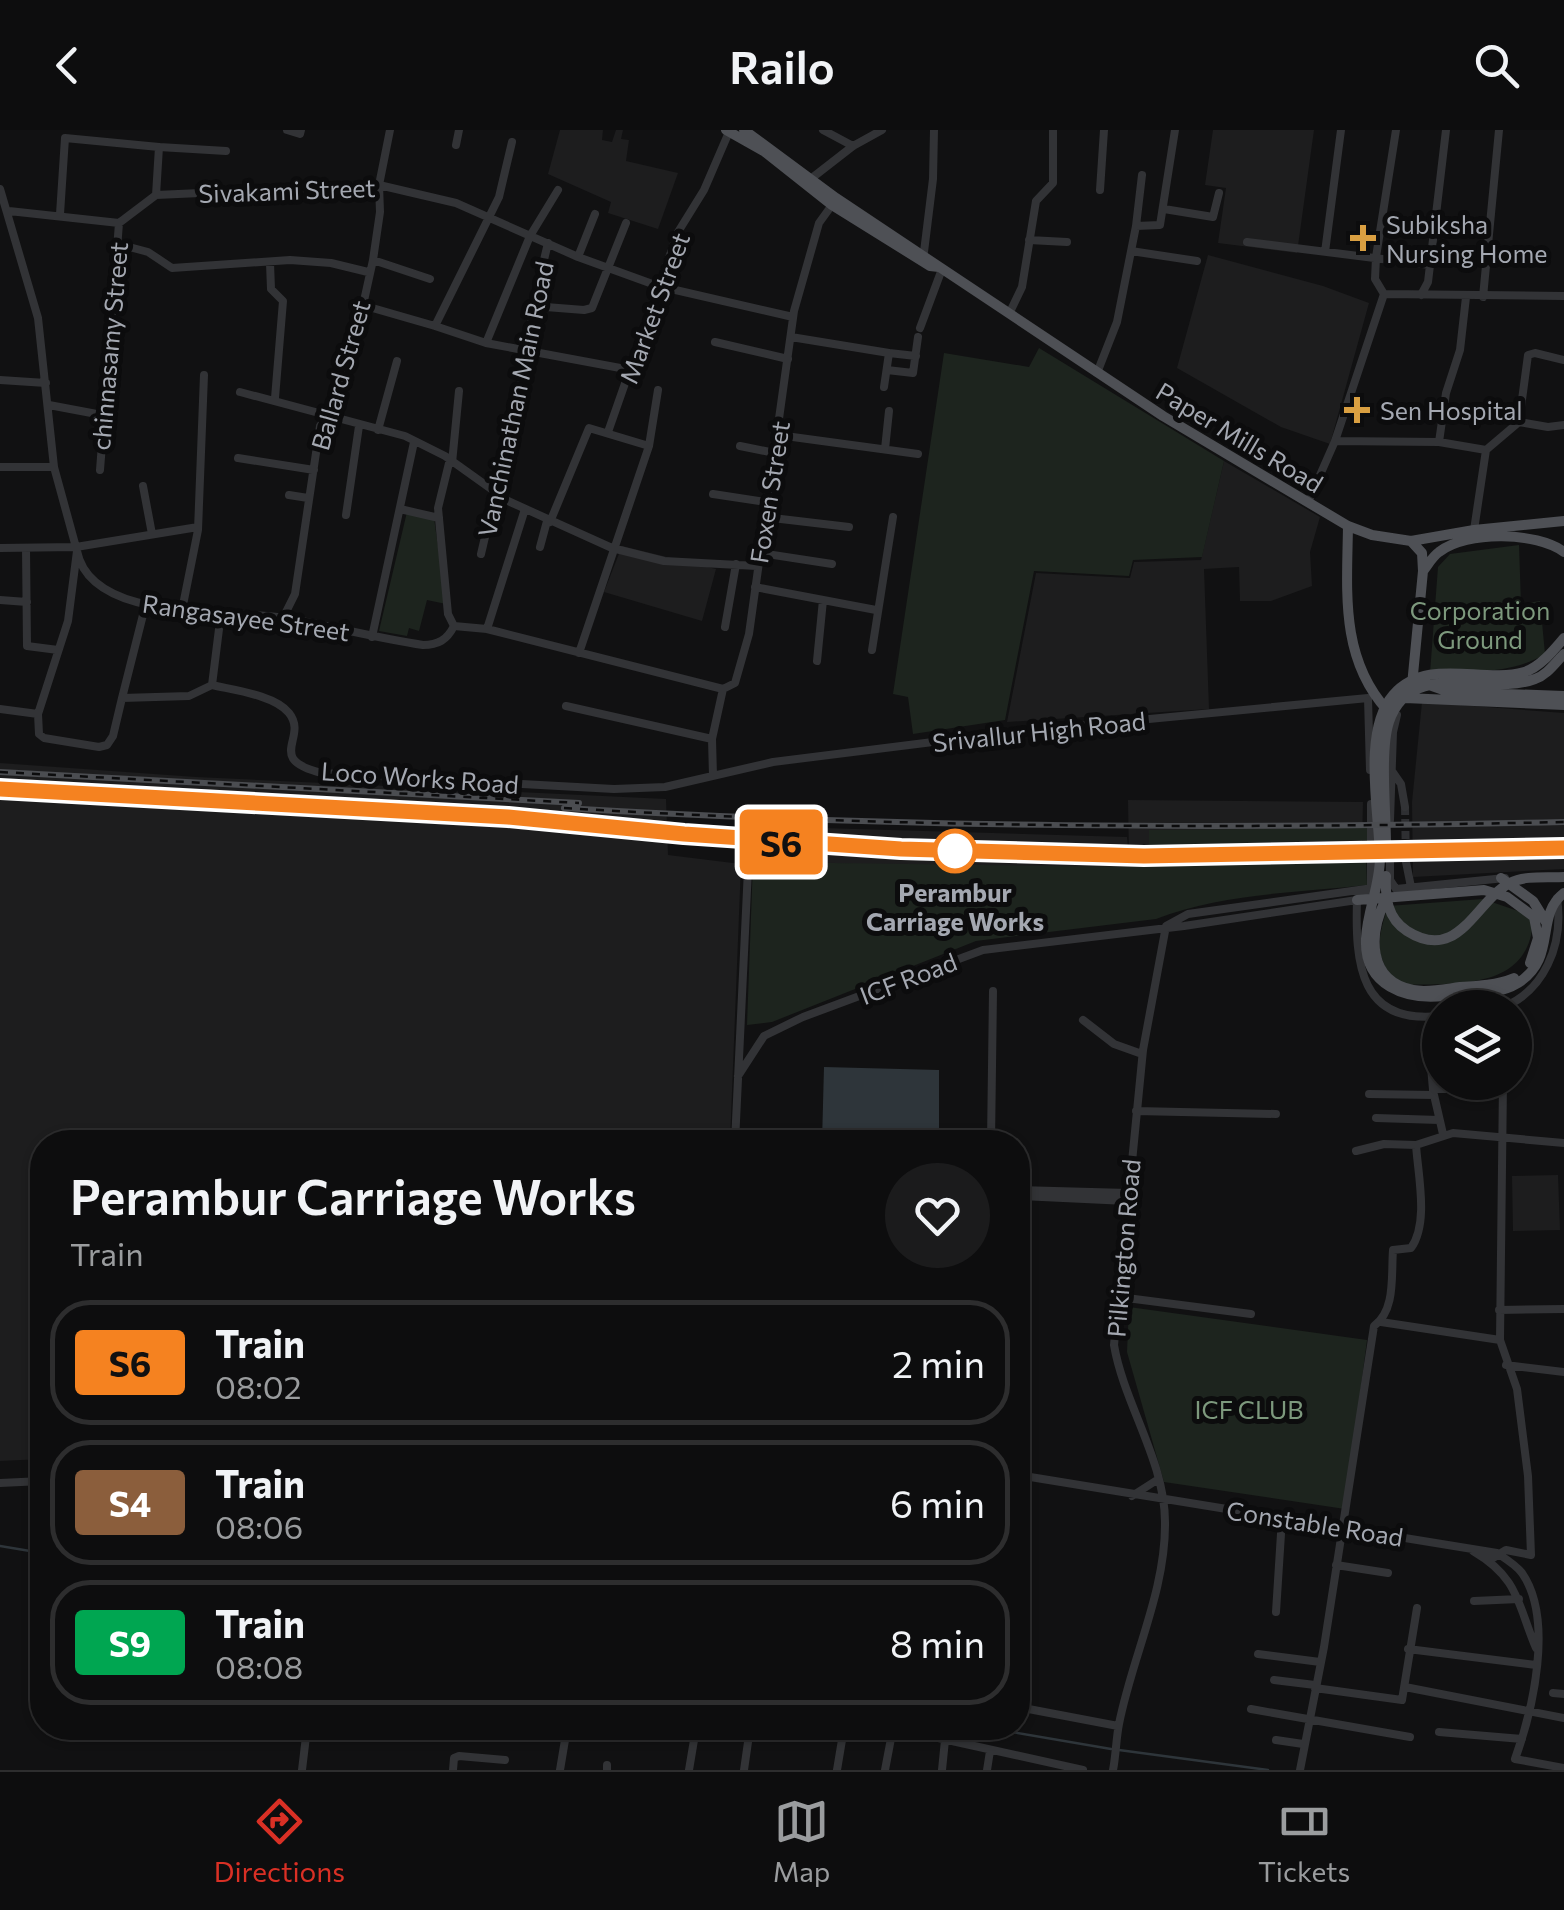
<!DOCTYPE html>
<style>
body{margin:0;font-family:Commissioner,sans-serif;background:#1b1b1c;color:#f1f3f6;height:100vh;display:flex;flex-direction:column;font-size:38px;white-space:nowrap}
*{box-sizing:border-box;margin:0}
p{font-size:32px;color:#9a9c9e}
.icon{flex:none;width:55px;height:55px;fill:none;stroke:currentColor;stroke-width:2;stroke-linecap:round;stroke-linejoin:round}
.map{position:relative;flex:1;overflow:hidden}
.panel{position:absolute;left:30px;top:1000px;width:1000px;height:610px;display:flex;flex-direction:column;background:#0d0d0e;border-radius:40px;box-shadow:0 2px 8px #0004,0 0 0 2px #2d2d2e}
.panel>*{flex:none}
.badge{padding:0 20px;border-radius:8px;font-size:35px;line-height:65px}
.fabs{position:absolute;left:1422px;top:860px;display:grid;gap:20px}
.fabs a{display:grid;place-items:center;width:110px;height:110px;border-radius:50%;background:#0d0d0e;box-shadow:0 2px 8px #0004,0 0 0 2px #2d2d2e;font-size:50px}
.map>.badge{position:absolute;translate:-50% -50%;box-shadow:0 0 0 5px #fff}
.round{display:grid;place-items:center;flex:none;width:105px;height:105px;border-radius:52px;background:#1b1b1c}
.headline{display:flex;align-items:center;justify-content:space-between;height:170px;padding:0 40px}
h1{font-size:48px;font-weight:600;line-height:75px}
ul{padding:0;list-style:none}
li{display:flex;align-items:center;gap:30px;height:125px;margin:0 20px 15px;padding:0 20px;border:5px solid #2d2d2e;border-radius:40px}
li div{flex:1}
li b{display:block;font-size:38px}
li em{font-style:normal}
li .badge{min-width:110px;font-weight:700;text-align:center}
header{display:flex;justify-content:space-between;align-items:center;height:130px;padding:0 40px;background:#0d0d0e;font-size:45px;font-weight:600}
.dock{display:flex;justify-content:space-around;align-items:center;height:140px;border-top:2px solid #2d2d2e;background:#0d0d0e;font-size:28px;color:#9a9c9e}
.dock a{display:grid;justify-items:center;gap:5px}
.dock .selected{color:#d93025}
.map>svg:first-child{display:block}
.built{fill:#1d1d1e}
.green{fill:#1d241e}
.water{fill:#2e353a}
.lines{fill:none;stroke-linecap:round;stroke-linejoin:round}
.stream{stroke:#2e353a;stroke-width:2.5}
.minor-tunnel{stroke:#2e2f32;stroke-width:8;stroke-dasharray:8 4;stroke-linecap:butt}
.minor{stroke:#323336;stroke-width:8}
.major{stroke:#4e5055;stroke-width:10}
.rail-casing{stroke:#4b4d51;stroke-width:6}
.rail{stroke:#0c0c0d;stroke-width:2.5;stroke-dasharray:8;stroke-linecap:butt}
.line-casing{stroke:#fff;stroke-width:22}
.line{stroke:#f58220;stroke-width:15}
.poi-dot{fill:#d99f41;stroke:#0c0c0d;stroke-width:4}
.stop-dot{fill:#fff;stroke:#f58220;stroke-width:5}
.labels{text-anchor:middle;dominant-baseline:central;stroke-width:10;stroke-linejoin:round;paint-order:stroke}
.street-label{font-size:25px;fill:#a4a8b1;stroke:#0c0c0d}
.poi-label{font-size:25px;fill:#a4a8b1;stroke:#0c0c0d;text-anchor:start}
.park-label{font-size:25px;fill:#7d997d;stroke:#0c0c0d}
.stop-label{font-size:25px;font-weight:bold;fill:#a4a8b1;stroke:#0c0c0d}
</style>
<header><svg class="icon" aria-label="back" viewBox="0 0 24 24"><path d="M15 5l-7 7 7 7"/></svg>Railo<svg class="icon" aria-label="search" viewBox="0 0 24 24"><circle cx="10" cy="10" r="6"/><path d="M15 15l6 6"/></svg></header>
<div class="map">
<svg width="1564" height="1640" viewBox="0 0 1564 1640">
<rect width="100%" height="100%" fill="#111112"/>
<path class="built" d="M 560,0 L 603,0 L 602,10 L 612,12 L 616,0 L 623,0 L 621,9 L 629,10 L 626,31 L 678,43 L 658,99 L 608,83 L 611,72 L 548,44 Z
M 1213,0 L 1314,0 L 1297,123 L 1218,113 L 1226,58 L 1205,55 Z
M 1208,125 L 1323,156 L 1369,173 L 1330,314 L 1281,297 L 1177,238 Z
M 1224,331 L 1320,387 L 1310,422 L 1312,456 L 1271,471 L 1240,471 L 1239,437 L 1204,439 L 1209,579 L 1007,592 L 1036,443 L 1130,448 L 1134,432 L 1201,430 Z
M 622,416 L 716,439 L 702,491 L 604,462 Z
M 1422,572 L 1564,583 L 1564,739 L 1413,747 L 1412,672 Z
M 0,633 L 196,647 L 666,669 L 668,725 L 741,734 L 730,1012 L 42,1012 L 42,1329 L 0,1331 Z
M 1128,670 L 1363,672 L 1361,755 L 755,730 L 755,696 L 1127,707 L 1129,727 Z
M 1558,1045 L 1560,1100 L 1513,1101 L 1512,1046 Z"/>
<path class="green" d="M 1039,218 L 1224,331 L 1202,427 L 1133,430 L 1129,446 L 1034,441 L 1005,590 L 913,604 L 908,567 L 893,564 L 944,223 L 1029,237 Z
M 407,382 L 434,388 L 446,474 L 427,470 L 419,501 L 409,498 L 407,506 L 379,501 Z
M 1519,415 L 1521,474 L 1540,471 L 1545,524 C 1510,545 1469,541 1430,543 L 1438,437 L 1450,424 Z
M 1369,698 L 1370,710 L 1149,715 L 1149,700 Z
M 1366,726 L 1367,755 C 1297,763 1222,763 1156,789 L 976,811 L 772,892 L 747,895 L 753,732 L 1142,737 L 1146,727 Z
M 1483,769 L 1527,784 L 1533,791 C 1529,862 1454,853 1399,855 C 1373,827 1377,811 1388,776 Z
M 1129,1177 L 1367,1210 L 1345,1379 L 1164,1352 L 1127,1222 Z"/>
<path class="water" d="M 824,937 L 939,940 L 939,1012 L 822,1012 Z"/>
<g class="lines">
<path class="stream" d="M 0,1416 L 42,1423
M 989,1598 L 1111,1619
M 1119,1620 L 1268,1640"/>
<path class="minor-tunnel" d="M 1405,677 L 1406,732"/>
<path class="minor" d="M 287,0 L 300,4 L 301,0
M 823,0 L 853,16
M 456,15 L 459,0
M 159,17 L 226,21
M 808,51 L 853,16 L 882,0
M 0,59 L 38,188 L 54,337 L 77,421 L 68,491 L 38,584
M 1100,60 L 1104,0
M 1164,79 L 1213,87 L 1219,63
M 9,81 L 119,93 L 156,65 L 379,55 L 456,73 L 578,127 L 658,156 L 793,187
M 60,84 L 65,8 L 159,17 L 156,65
M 1136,96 L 1142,45
M 1029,110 L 1067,112
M 1247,112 L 1430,135
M 118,114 L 148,122 L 172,138 L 290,130 L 331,133 L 368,142
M 1131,121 L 1197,131
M 1325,122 L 1341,0
M 578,127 L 595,84
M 373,130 L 430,149
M 923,130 L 933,49 L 934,0
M 270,133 L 271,159 L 283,171 L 275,268
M 1384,164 L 1375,149 L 1376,127 L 1396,0
M 1421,165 L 1428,152 L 1446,0
M 1483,167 L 1499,0
M 362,175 L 435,196 L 499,67 L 512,12
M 533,176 L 584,180 L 592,178 L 626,93
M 1010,182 L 1022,157 L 1036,71 L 1053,53 L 1053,0
M 435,196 L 486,213 L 631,240
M 920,198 L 942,139
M 791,207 L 889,223 L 884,257
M 715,212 L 788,229
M 486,213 L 530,106 L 558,60
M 889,223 L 916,226
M 887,240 L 913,243 L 918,207
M 1097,243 L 1117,192 L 1136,96 L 1160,95 L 1175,0
M 0,250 L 46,253
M 240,262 L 405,306 L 445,326 L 508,371 L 612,418 L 664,431 L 757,436
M 49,275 L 102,285
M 1519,292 L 1528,225 L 1535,223 L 1564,230
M 378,300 L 397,231
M 608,302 L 678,102 L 704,60 L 729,2
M 778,305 L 918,324
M 1335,311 L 1439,312 L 1486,320
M 1439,312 L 1446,263 L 1460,220 L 1466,167
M 740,316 L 775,323
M 885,319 L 889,281
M 238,328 L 314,340
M 450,329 L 438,378 L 448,484 L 454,496
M 452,333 L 459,261
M 0,337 L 54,337
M 100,340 L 119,93
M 143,356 L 152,404
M 713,364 L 766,372
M 289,365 L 308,368
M 1309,370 L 1335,311 L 1384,164 L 1564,166
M 400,379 L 439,388
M 346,385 L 359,296
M 764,387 L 849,397
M 550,392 L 589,298 L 649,316
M 1474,400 L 1486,320 L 1519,292 L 1548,297 L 1564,295
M 540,417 L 547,391
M 0,418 L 76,417 L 198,397
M 26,418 L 27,516 L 58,520
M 77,421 C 91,493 229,479 285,488 C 331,496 376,508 423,515 C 438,515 447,510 454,496 L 487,499 L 723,559
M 760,423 L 832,434
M 481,424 L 527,228 L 533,176 L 548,113
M 755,457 L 876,480
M 0,470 L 27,472
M 182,480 L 198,400 L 204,245
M 283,488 L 295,464 L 320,296 L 331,280 L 354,216 L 373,130 L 380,82 L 379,55 L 390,0
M 725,497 L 736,434
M 487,499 L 525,379
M 372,507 L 414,312
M 872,520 L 893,387
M 579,523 L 649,316 L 658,260
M 817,531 L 823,470
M 212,555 L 221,483
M 122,568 L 146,473
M 566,576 L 712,609
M 0,579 L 38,584 L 39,604 L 44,608 L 99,617 L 107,615 L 113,606 L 122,568 L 189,566 L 212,555 C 233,560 275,565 289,583 C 309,608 264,629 322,643 L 614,659 L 665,657 L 773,632 L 1013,602 L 1368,568 L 1370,640
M 1392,641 L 1401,654 L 1405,677
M 713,646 L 712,609 L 723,559 L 735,553 L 749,504 L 794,181 L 819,93 L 832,75
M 1390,690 L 1393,602 L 1397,585
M 1390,719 L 1390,750 L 1396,759 L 1505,748
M 1406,732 L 1411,757
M 1358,769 L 1371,758 L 1371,674
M 1357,770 C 1355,834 1360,895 1440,886
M 1501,878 C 1544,862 1564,815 1557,768
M 1083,890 L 1114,914 L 1142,924
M 738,946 L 764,906 L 803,887 L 983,820 L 1184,796 L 1357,770
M 1433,959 L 1503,959
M 1433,960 L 1429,913 L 1431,909 L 1440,908
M 1369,964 L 1434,965 L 1443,1004
M 1136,981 L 1276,984
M 1376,988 L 1439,990
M 735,1012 L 748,739
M 991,1012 L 993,861
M 1356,1021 L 1384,1014 L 1416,1015 L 1453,1003 L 1564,1013
M 1018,1060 L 1128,1063
M 1021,1066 L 1127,1071
M 1119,1167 L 1251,1184
M 1499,1180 L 1564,1179
M 1381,1192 L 1500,1210
M 1506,1235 L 1564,1242
M 1018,1345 L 1497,1423 C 1506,1429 1516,1435 1522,1443 C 1554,1489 1533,1580 1515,1629 L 1564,1638
M 0,1353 L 42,1351
M 1132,1366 L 1157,1350
M 1473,1421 C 1519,1448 1517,1473 1536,1518
M 1488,1431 L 1506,1420 L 1531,1425 L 1528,1346 L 1517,1259 L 1500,1210 L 1503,952
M 1336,1435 L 1388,1443
M 1474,1471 L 1519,1469
M 1276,1482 L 1282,1388
M 1408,1519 L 1536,1535
M 1258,1524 L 1320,1532
M 1274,1550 L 1315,1555
M 1405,1557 L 1564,1588
M 1315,1558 L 1402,1570 L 1417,1478
M 1553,1563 L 1564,1564
M 1018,1577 L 1118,1596
M 1251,1579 L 1410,1607
M 639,1598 L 695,1603
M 893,1598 L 1083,1640
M 1439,1602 L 1522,1609
M 1276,1610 L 1303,1614
M 302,1640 L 307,1598
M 453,1640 L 454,1628 L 459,1626 L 505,1630
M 560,1640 L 567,1598
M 607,1640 L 607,1635
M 689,1640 L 696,1598
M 744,1640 L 750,1598
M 837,1640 L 844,1598
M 885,1640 L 893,1598
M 942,1640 L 945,1610
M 987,1640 L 990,1621
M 1113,1640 C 1116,1625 1116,1609 1119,1594 C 1132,1527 1166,1461 1165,1392 C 1165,1331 1124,1274 1114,1215 L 1143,920 L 1166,796 L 1188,784 L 1366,759
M 1300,1640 L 1324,1517 L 1374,1196 C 1396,1180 1391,1145 1393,1120 L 1411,1118 C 1429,1093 1418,1045 1416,1015"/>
<path class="major" d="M 726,0 L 765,22 L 832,75 L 930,136 L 939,137
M 744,0 L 836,68 L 1163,286 L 1348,396 L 1372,405 L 1411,411 L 1474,400 L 1564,391
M 1348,396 C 1347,462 1340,528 1387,580
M 1411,411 L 1422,423 L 1423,441 L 1412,555
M 1423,441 C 1428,435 1432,427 1439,422 C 1467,400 1537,402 1564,422
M 1564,508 C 1554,520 1539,538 1524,542 C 1482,554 1427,526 1393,565 C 1362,601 1379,682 1380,727 C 1380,756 1367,781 1366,809 C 1364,856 1406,870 1444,866 C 1468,864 1497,866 1518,853 C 1558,828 1534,786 1564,763
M 1432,556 L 1449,562 L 1564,566
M 1405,568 L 1564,575
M 1386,724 C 1387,690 1379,622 1389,592 C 1410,527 1489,567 1535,549 C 1547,545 1555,533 1564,524
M 1386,746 C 1385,767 1387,788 1407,801 C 1459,834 1475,771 1510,753 C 1525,745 1547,748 1564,747
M 1501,748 L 1533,771 L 1546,792
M 1357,770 L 1484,760 L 1507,767 L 1534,787 L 1538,808 L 1530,833
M 1385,771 C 1369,804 1367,851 1413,860 C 1428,863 1445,859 1460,857 C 1479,856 1497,855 1514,848"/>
<g class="rail-casing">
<path id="rail" d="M 0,642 L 579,673
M 0,659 L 508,687 L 684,704 L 901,719 L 1144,726 L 1564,718
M 564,678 C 898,698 1230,699 1564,692"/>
</g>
<use href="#rail" class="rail"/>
</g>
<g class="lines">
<g class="line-casing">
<path id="line" d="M 0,659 L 508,687 L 684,704 L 901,719 L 1144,726 L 1564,718"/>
</g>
<use href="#line" class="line"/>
</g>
<g class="poi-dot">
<path d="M1358 93h10v10h10v10h-10v10h-10v-10h-10v-10h10z"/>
<path d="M1352 265h10v10h10v10h-10v10h-10v-10h-10v-10h10z"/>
</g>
<circle class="stop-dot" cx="955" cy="721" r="20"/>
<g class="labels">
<g class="street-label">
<text transform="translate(287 60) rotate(-2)">Sivakami Street</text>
<text transform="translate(654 178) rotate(-70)">Market Street</text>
<text transform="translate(109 216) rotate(-85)">chinnasamy Street</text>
<text transform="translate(340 245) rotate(-74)">Ballard Street</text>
<text transform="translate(515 269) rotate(-78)">Vanchinathan Main Road</text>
<text transform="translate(1240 307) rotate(31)">Paper Mills Road</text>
<text transform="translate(769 362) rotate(-81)">Foxen Street</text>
<text transform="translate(246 487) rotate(8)">Rangasayee Street</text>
<text transform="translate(1039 601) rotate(-6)">Srivallur High Road</text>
<text transform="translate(420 647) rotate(4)">Loco Works Road</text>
<text transform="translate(908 848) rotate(-21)">ICF Road</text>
<text transform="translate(1123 1118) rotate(-85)">Pilkington Road</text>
<text transform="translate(1315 1393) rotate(9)">Constable Road</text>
</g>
<g class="poi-label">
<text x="1386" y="94">Subiksha<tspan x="1386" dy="29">Nursing Home</tspan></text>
<text x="1380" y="280">Sen Hospital</text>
</g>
<g class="park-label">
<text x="1480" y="480">Corporation<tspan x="1480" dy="29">Ground</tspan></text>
<text x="1249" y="1279">ICF CLUB</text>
</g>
<g class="stop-label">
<text x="955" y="762">Perambur<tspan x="955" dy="29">Carriage Works</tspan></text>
</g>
</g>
</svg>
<div class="fabs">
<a><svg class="icon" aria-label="layers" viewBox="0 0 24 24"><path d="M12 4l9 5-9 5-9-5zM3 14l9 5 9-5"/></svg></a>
</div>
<b class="badge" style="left:781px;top:712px;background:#f58220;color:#111">S6</b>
<section class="panel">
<div class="headline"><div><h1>Perambur Carriage Works</h1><p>Train</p></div><a class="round"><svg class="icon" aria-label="heart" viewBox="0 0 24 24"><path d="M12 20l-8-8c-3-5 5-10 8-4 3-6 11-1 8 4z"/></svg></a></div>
<ul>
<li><span class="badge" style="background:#f58220;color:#111">S6</span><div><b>Train</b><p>08:02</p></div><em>2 min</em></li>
<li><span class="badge" style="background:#8b5e3c;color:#fff">S4</span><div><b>Train</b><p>08:06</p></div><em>6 min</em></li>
<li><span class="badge" style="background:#00a651;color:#fff">S9</span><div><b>Train</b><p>08:08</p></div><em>8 min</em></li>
</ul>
</section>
</div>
<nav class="dock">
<a class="selected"><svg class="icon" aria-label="directions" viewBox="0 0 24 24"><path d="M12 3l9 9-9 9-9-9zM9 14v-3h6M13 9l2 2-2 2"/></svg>Directions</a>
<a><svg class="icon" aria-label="map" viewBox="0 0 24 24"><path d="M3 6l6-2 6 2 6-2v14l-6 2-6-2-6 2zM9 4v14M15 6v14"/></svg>Map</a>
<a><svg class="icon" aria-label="tickets" viewBox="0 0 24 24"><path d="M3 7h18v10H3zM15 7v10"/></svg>Tickets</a>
</nav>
